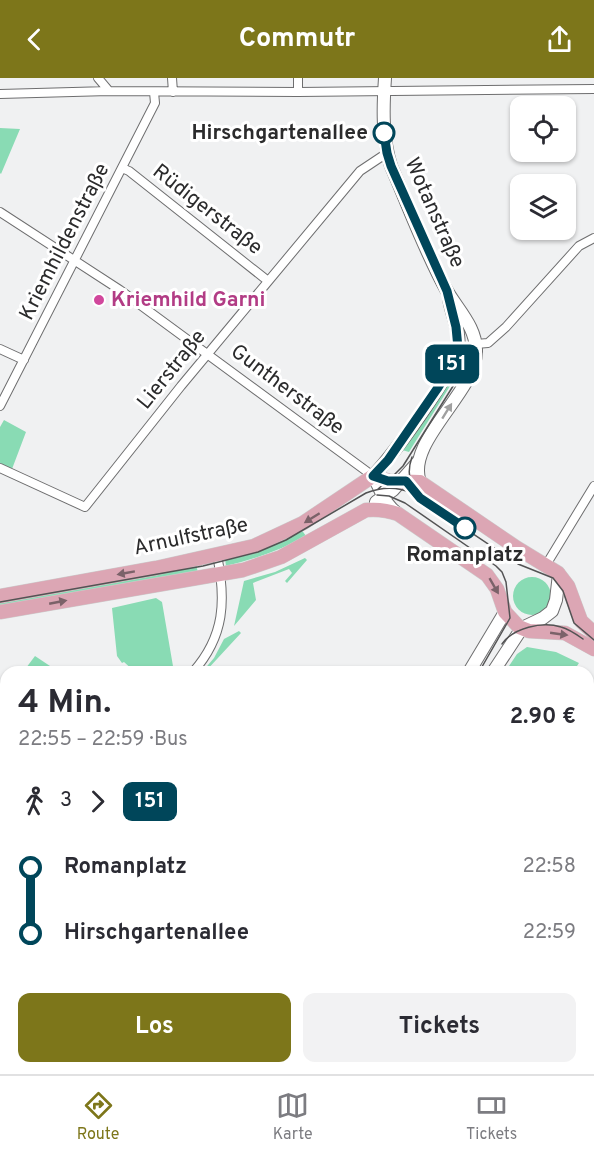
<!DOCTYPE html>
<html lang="de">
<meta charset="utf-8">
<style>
body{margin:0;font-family:Overpass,sans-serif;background:#f2f2f3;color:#2b2b33;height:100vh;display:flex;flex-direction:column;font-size:22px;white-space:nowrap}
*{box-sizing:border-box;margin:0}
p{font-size:20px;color:#7c7c81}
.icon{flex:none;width:33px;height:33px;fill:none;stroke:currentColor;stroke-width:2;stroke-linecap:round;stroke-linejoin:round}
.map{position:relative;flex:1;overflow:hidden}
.panel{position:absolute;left:0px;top:588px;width:594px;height:408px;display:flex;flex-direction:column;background:#fff;border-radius:18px 18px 0 0;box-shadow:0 2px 4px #0004}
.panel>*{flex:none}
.badge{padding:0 12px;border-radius:9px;font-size:21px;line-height:39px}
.buttons{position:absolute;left:510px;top:18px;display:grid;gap:12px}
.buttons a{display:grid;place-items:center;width:66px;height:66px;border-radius:12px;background:#fff;box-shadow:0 2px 4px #0004;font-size:30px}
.map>.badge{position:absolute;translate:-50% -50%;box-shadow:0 0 0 3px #fff}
.legs{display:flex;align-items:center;gap:9px;height:66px;padding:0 18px;font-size:20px}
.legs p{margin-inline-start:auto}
.headline{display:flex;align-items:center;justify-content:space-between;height:102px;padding:0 18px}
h1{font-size:33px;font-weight:700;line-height:45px}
.cta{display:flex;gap:12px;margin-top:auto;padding:12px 18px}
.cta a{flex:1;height:69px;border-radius:12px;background:#7d761a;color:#fff;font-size:24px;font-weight:700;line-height:69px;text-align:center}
.cta a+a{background:#f2f2f3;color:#2b2b33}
ul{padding:0 18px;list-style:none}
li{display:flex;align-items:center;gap:21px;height:66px;font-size:22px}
li i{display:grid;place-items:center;width:9px;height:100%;margin:0 8px;background:currentColor}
li i::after{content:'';width:15px;height:15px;margin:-8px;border:4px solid;border-radius:50%;background:#fff}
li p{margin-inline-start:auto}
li:first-child i{background:linear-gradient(#0000 50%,currentColor 0)}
li:last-child i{background:linear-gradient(currentColor 50%,#0000 0)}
header{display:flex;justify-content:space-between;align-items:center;height:78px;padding:0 18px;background:#7d761a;color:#fff;font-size:27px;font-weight:700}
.menu{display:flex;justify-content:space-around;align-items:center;height:84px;border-top:2px solid #e1e1e2;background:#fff;font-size:16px;color:#7c7c81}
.menu a{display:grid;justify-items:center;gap:3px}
.menu .current{color:#7d761a}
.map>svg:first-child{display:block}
.green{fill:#89dbb4}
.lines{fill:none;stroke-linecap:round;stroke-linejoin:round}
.street-casing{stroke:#6e6e6f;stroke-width:10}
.secondary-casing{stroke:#6e6e6f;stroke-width:14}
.primary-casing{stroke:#ccc;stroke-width:15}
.street{stroke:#fff;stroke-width:8}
.secondary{stroke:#fff;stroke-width:12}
.primary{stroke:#dca6b4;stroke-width:14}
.tram{stroke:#535354;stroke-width:1.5}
.oneway{fill:#a0a0a0}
.oneway2{fill:#7b6269}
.line-1-casing{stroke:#fff;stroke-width:14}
.line-1{stroke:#00465a;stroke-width:9}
.stop-1-dot{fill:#fff;stroke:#00465a;stroke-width:3}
.hotel-dot{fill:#d1479c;stroke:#fff;stroke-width:2}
.labels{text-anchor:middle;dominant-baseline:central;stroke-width:6;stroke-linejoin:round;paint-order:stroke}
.stop-label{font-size:21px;font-weight:bold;fill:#2b2b2c;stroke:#fff;text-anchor:end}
.street-label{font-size:21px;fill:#2b2b2c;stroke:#fff}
.hotel-label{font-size:21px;font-weight:bold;fill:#b23c85;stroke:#fff;text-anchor:start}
</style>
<header><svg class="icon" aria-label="back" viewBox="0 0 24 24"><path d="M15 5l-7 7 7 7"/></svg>Commutr<svg class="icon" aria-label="share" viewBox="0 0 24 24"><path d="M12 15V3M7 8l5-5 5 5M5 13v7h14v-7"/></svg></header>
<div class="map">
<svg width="594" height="996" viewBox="0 0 594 996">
<rect width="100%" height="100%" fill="#f0f1f2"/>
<path class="green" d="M 0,50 L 20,51 L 1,96 L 0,95 Z
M 451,297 L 455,300 L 409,374 L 402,372 Z
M 4,342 L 26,354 L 12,391 L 0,385 L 0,349 Z
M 301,451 L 306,458 C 279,473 254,481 226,488 L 225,481 Z
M 305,480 L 307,482 L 287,505 L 285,503 L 292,495 L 289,491 L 253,505 L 256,522 L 234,548 L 244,503 L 275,494 Z
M 196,484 L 198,496 L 0,530 L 0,521 Z
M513 518a19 19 0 1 1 38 0a19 19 0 1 1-38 0Z
M 156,520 L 162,524 L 174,594 L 135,594 L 124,584 L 122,585 L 117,578 L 112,530 Z
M 239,553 L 241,555 L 205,594 L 202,594 L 214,580 L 224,561 Z
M 527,569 L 556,574 L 579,585 L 573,594 L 505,594 L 517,576 Z
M 35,578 L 59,594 L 23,594 Z"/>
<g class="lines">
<g class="street-casing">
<path id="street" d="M 98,0 L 109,13
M 172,0 L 173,14
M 298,0 L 298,14
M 0,16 L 109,13 L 298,14 L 594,11
M 122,90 L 129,93 L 268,203
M 0,134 L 120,212 L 373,398
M 476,266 L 488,265 L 506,249 L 579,168 L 594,160
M 0,271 L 24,282
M 0,328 L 155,25 L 154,14
M 0,390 L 85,429 L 181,308 L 360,93 L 387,75
M 546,487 L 594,408
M 193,594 C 225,558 226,522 217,477
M 0,726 L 6,733
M 588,741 L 594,755
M 588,792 L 594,782
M 0,806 L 6,799
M 588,889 L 594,892
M 0,964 L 6,969
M 136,990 L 146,996
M 340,990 L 350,996
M 6,996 L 9,990
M 465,996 L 469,990"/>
</g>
<g class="secondary-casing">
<path id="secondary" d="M 385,0 C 383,29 382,60 391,88 C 409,129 425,174 447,213 C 458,232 477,250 476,274 C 476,314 405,364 420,404
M 376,424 L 393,412 L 418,384
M 398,436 C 382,424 383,414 373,398 C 392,378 454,295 458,270 C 461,253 451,237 449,220
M 469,594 L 505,534
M 493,594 L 522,550 L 543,540 L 552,533 L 556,522 L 559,496
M 233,996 L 237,990
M 246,996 L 249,990"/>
</g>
<g class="primary-casing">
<path id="primary" d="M 0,518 L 156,490 L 254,468 L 303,445 L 373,398 L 389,403 L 420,404 L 517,470 L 558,495 L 568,508 L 581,543 L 594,555
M 0,534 L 243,492 L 281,479 L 366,432 C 377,431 387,432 398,436 L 487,497 L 497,511 L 505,534 L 519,549 L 529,553 L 565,555 L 594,571"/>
</g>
<use href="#street" class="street"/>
<use href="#secondary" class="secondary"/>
<use href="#primary" class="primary"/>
<path class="tram" d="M 412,379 C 407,393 408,405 418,417
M 378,411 L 392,399 L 403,388 L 460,297 L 467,275
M 377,417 L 389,418 L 405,425 L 496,488 L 502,494 L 506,504 L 510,540 L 479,594
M 0,524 L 203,488 L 258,474 L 286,462 L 366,415 C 381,409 396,408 412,415 L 518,486 L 553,500 L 563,513 L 574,545 L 594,562
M 502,566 C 513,550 542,543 561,549 C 569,551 576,556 583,561
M 242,996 L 246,990"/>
</g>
<defs><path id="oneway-solid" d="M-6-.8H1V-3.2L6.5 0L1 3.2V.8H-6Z" transform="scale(1.5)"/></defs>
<use class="oneway" href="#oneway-solid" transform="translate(447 333) rotate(-58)"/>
<g class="oneway2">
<use href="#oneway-solid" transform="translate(312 440) rotate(148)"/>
<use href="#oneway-solid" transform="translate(126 495) rotate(170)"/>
<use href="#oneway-solid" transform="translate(494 508) rotate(60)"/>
<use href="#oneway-solid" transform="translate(58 524) rotate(-11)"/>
<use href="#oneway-solid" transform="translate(559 556) rotate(8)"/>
</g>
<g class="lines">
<g class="line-1-casing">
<path id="line-1" d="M 384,55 L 387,75 L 391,88 L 447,213 L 456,249 L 458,270 L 452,287 L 437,311 L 388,382 L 373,398 L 388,403 L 406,403 L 420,420 L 465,450"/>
</g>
<use href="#line-1" class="line-1"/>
</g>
<g class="stop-1-dot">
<circle cx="384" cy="55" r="10"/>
<circle cx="465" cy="450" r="10"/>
</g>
<circle class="hotel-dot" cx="99" cy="222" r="6"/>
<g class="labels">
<g class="stop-label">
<text x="368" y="55">Hirschgartenallee</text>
<text x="465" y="477" text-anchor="middle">Romanplatz</text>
</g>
<g class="street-label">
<text transform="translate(207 132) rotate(38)">Rüdigerstraße</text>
<text transform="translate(434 135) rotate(66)">Wotanstraße</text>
<text transform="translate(65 164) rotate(-63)">Kriemhildenstraße</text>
<text transform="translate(172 292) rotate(-51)">Lierstraße</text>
<text transform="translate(287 312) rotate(37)">Guntherstraße</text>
<text transform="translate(191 459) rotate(-12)">Arnulfstraße</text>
</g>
<g class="hotel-label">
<text x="111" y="222">Kriemhild Garni</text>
</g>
</g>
</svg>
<div class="buttons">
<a><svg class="icon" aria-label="locate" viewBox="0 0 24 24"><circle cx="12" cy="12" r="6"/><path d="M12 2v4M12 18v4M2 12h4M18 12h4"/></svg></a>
<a><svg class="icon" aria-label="layers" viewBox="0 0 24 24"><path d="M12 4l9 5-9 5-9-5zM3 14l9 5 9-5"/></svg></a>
</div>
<b class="badge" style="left:452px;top:286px;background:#00465a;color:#fff">151</b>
<section class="panel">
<div class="headline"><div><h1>4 Min.</h1><p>22:55 – 22:59 · Bus</p></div><b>2.90 €</b></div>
<div class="legs"><svg class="icon" aria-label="walk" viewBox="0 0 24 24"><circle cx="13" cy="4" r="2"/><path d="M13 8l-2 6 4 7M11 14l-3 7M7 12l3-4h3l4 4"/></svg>3<svg class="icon" aria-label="forward" viewBox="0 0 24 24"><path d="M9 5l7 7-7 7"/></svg><b class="badge" style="background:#00465a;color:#fff">151</b></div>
<ul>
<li><i style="color:#00465a"></i><b>Romanplatz</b><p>22:58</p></li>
<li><i style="color:#00465a"></i><b>Hirschgartenallee</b><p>22:59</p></li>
</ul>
<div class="cta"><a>Los</a><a>Tickets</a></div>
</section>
</div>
<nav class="menu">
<a class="current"><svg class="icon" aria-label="directions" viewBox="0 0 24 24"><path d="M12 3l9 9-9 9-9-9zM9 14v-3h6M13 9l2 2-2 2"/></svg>Route</a>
<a><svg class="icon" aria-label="map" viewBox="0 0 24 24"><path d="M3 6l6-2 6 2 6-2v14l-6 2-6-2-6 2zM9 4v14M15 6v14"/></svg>Karte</a>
<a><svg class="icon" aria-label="tickets" viewBox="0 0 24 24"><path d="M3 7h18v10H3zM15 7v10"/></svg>Tickets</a>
</nav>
